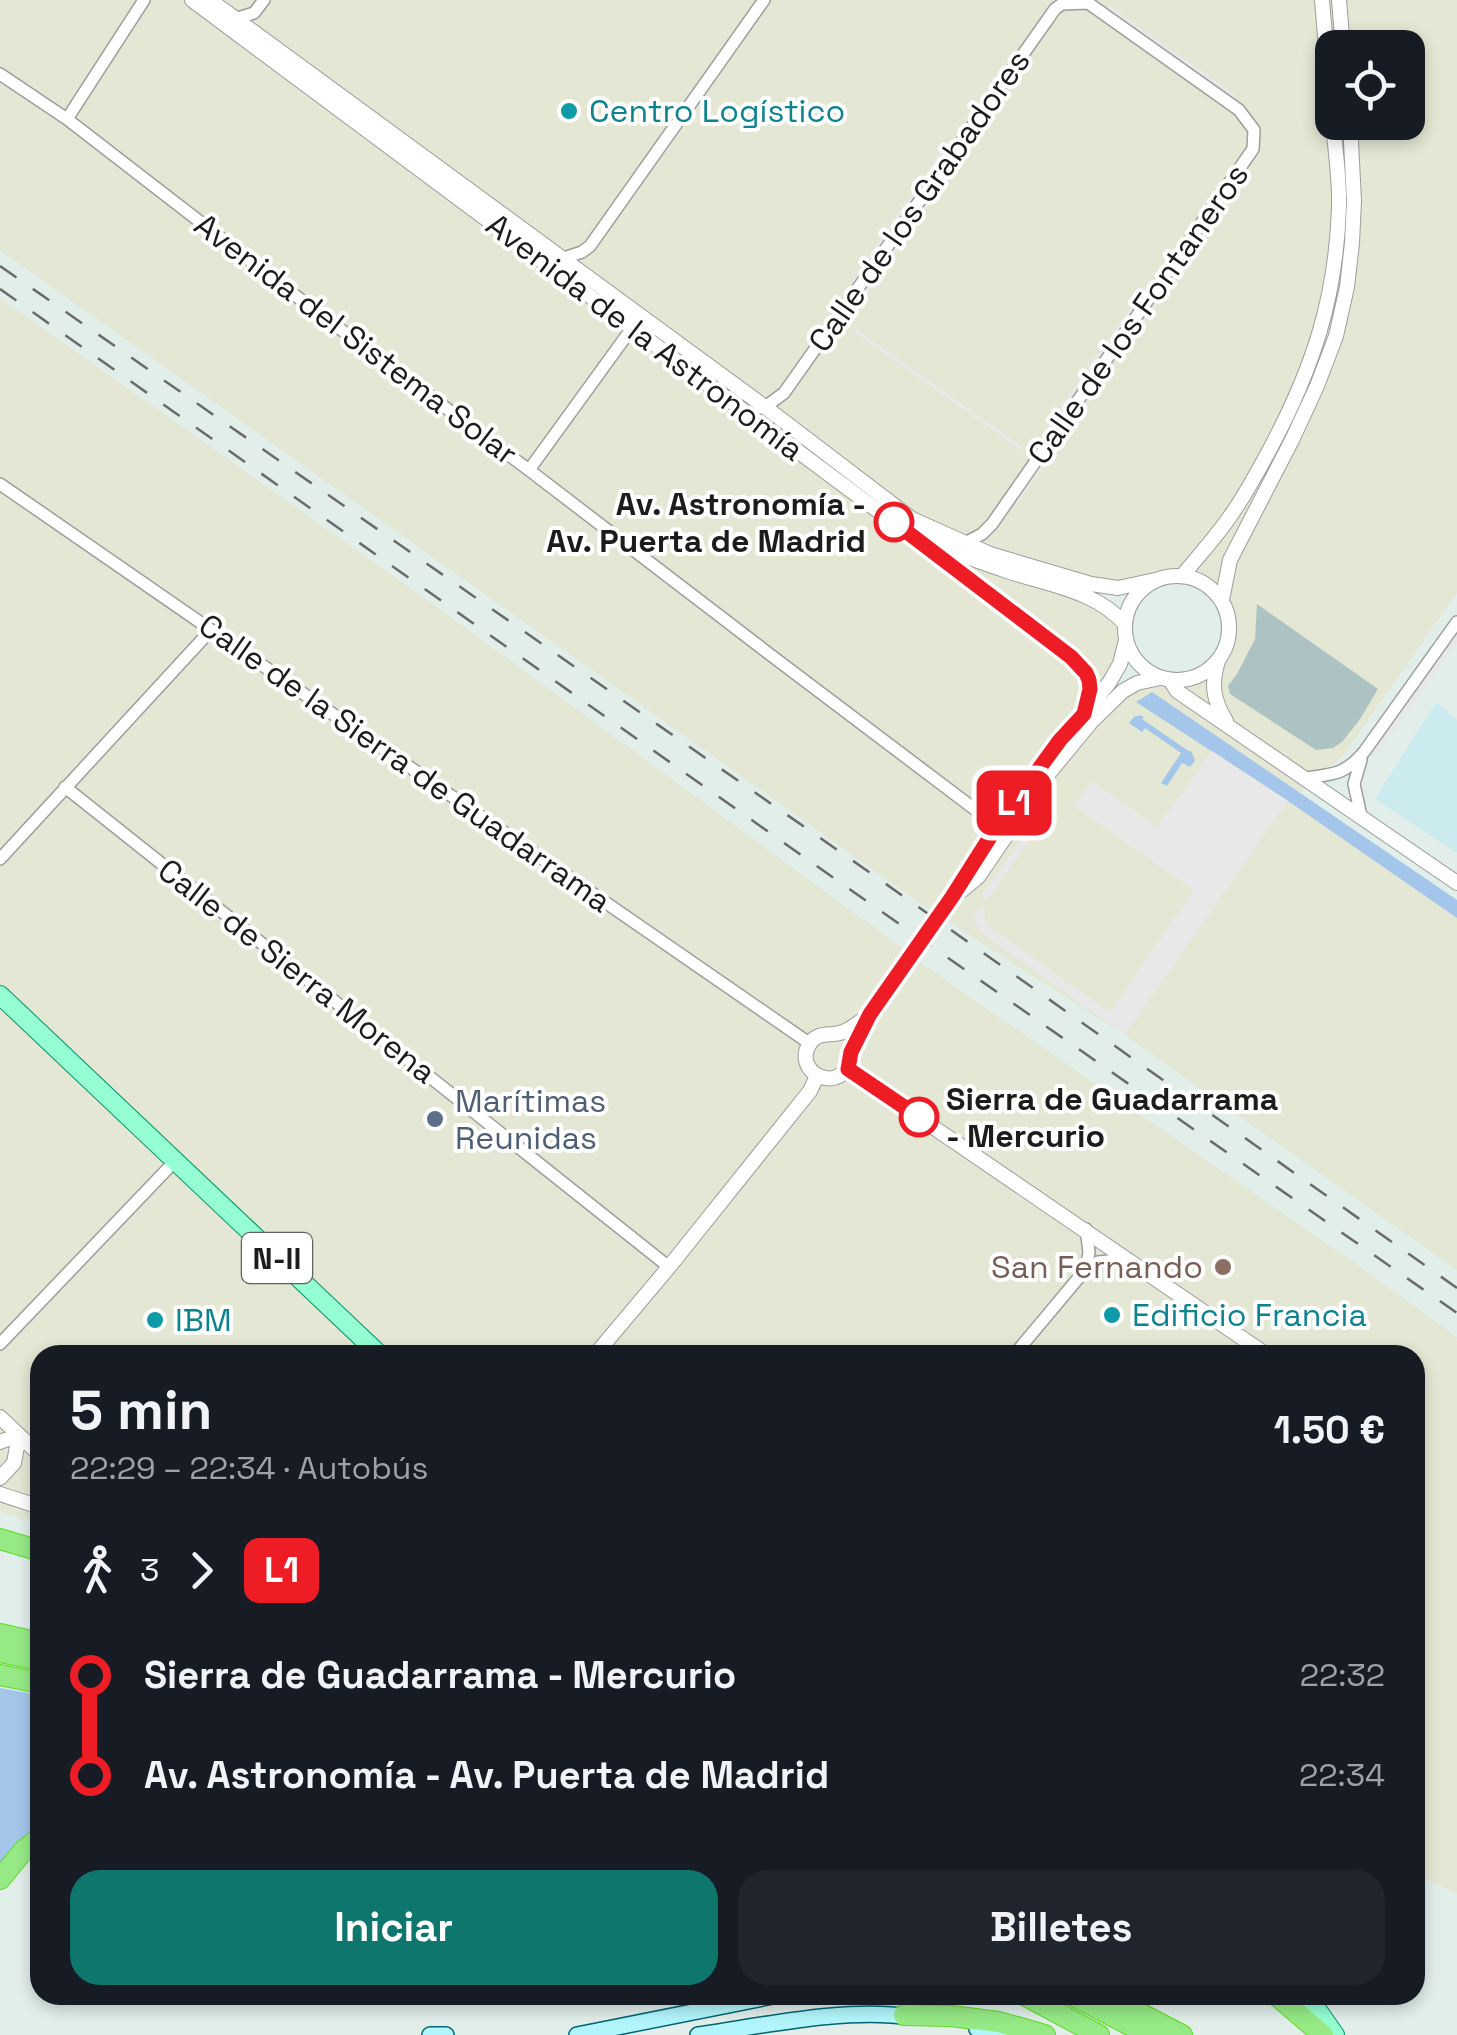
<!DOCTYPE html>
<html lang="es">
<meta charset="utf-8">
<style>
body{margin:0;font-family:"Space Grotesk",sans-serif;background:#20242c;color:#f1f3f6;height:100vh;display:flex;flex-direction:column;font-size:38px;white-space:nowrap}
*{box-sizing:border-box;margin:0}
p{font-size:32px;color:#9ea1a6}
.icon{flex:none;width:55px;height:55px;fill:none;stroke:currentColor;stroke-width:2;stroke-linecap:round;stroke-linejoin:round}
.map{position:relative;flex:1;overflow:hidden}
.side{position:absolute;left:30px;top:1345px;width:1395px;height:660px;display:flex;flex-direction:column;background:#171b24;border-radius:30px;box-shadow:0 5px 15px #0003}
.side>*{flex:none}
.badge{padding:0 20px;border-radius:15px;font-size:35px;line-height:65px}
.tools{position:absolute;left:1315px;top:30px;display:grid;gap:20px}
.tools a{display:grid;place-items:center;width:110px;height:110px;border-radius:20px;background:#171b24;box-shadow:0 5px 15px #0003;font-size:50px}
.map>.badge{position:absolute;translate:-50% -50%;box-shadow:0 0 0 5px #fff}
.legs{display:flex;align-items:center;gap:15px;height:110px;padding:0 40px;font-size:32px}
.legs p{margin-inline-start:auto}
.summary{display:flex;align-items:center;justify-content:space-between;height:170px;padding:0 40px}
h1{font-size:55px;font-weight:600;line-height:75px}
.primary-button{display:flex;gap:20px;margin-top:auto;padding:20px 40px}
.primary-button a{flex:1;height:115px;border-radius:30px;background:#0f766e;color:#fff;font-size:40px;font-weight:600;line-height:115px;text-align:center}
.primary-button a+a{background:#20242c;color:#f1f3f6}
ul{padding:0 40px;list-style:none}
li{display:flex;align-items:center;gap:35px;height:100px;font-size:38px}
li i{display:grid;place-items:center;width:15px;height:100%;margin:0 12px;background:currentColor}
li i::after{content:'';width:25px;height:25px;margin:-12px;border:8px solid;border-radius:50%;background:#171b24}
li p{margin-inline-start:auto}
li:first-child i{background:linear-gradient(#0000 50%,currentColor 0)}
li:last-child i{background:linear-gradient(currentColor 50%,#0000 0)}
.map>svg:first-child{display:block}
.industrial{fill:#e3e7d3;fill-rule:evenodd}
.construction{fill:#adc2c3}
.farmland{fill:#cbebee}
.grass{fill:#a4c6eb}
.parking{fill:#e8e8e8}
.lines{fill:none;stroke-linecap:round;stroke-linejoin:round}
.minor-casing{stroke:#9d9d9d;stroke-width:14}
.tertiary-casing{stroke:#9d9d9d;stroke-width:16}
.secondary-casing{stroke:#016675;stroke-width:18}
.primary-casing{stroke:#009466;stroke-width:20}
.motorway-casing{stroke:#5bdd1e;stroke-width:22}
.minor{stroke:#fff;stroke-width:11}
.tertiary{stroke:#fff;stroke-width:14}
.secondary{stroke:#b2f6fb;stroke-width:15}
.primary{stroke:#95ffd3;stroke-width:18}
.motorway{stroke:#96e985;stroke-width:20}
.rail{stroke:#6a6a6a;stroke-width:2.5;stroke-dasharray:20 20;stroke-linecap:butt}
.tertiary-bridge-casing{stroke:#9d9d9d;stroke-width:16;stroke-linecap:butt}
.tertiary-bridge{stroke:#fff;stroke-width:14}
.line-1-casing{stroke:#fff;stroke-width:22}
.line-1{stroke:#ee1c25;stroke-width:15}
.culture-dot{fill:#0f9aa8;stroke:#fff;stroke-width:4}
.stop-1-dot{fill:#fff;stroke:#ee1c25;stroke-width:5}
.service-dot{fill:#5c6f8a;stroke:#fff;stroke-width:4}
.education-dot{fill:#8d6e63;stroke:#fff;stroke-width:4}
.labels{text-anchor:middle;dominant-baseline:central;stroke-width:8;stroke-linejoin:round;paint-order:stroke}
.shield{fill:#fff;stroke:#606060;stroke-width:2.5}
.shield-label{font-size:30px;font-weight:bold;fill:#1c1c1c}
.culture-label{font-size:32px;fill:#0d838f;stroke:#fff;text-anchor:start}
.street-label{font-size:32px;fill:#1c1c1c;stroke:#fff}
.stop-label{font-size:32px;font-weight:bold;fill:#1c1c1c;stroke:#fff;text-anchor:end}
.service-label{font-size:32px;fill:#4e5e75;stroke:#fff;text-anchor:start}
.education-label{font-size:32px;fill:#785e54;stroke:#fff;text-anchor:end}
</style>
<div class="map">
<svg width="1457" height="2035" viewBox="0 0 1457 2035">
<rect width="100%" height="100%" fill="#e1eeea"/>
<path class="industrial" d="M 0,0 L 192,0 L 882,515 L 1088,596 L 1125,624 L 1126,640 L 1120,664 L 1050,772 L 1123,691 L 1170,680 L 1194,678 L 1208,670 L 1218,660 L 1226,647 L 1229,633 L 1229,619 L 1222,601 L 1212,589 L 1200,580 L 1183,575 L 1170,575 L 1118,588 L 940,533 L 210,0 L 1457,0 L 1457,593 L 1342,757 L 1289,801 L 1457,918 L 1457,1270 L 1125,1035 L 927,908 L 0,250 ZM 1332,48 L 1408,48 L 1408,122 L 1332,122 ZM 1257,625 L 1378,689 L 1360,719 L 1229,686 L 1237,674 L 1255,639 Z
M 0,298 L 437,607 L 955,987 L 1349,1259 L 1457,1337 L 1457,1893 L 1415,1875 L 1415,1355 L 40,1355 L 40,1523 L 0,1512 Z"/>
<path class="construction" d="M 1257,604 L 1378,689 L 1360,719 L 1343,741 L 1333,748 L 1316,750 L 1230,694 L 1228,686 L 1237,674 L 1255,639 Z"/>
<path class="farmland" d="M 1436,702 L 1457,720 L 1457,853 L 1375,799 Z"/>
<path class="grass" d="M 1152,692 L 1457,900 L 1457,918 L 1288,801 L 1136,702 Z
M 1140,715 L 1144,717 L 1142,719 L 1190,752 L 1191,750 L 1195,761 L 1190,767 L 1182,763 L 1167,786 L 1161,783 L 1181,753 L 1145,728 L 1142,732 L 1129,723 L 1134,717 Z
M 0,1688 L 40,1695 L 40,1826 L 0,1866 Z"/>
<path class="parking" d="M 1110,6 L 1237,96 L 1234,101 L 1106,11 Z
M 940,153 L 946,158 L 857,285 L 852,280 Z
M 951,162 L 956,166 L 868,293 L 863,289 Z
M 1245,168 L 1250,173 L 1017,504 L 1012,501 Z
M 1139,296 L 1144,300 L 1053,430 L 1047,425 Z
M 853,327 L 1023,447 L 1021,450 L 851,330 Z
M 1457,630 L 1457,641 L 1377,755 L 1371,751 Z
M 1212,751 L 1288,801 L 1125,1035 L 980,932 L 973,916 L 981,905 L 984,909 L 986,921 L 991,928 L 1110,1012 L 1194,890 L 1074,806 L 1092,781 L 1157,827 Z
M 1046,807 L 1051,810 L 987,900 L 981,895 Z"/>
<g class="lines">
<g class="minor-casing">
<path id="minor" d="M 231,20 L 254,13 L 264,0
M 0,74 L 67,119 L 296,296 L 529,470 L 768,653 L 997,826
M 67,119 L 144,0
M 561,259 L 582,252 L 590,246 L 764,0
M 760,408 L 765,407 L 784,393 L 1055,9 L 1062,4 L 1088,3
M 529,470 L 632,328 L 629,308
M 0,484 L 809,1043
M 965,543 L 982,534 L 992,524 L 1253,149 L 1254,130 L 1239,110 L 1084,0
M 1361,760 L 1354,784 L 1361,816
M 1305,778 C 1334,774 1344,775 1364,752 L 1457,622
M 65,787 L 669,1267
M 0,859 L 211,630
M 1086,1229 L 1089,1252 L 1086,1269
M 0,1344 L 175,1161
M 1014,1355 L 1086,1269 L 1098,1262 L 1128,1259"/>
</g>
<g class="tertiary-casing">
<path id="tertiary" d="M 192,0 L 893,522 C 928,544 968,558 1007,571 C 1048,585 1095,590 1125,624
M 210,0 L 765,407 L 912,519 L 990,554 L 1091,584 L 1118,588 L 1155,580
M 1322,0 L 1332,119
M 1339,0 L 1343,48
M 1183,575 C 1199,555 1217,536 1231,515 C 1246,494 1258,471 1270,449 C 1313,368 1336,299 1339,207 C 1340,179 1335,150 1333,122
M1125 628a52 52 0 1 1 104 0a52 52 0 1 1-104 0Z
M 1222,600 L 1230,560 L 1292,440 L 1317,386 L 1336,336 L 1347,287 L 1352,243 L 1354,201 L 1350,122
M 1218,661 C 1211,684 1213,700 1226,721
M 1170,680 L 1177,691 L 1457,883
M 961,891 L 978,877 L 1050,772 L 1092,721 L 1123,691 L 1137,683 L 1160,678
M 952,897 L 997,826 L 1061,740 L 1109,683 L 1120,664 L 1126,640
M 870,1014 C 861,1021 853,1028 843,1032 C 831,1037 817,1030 809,1045 C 796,1066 823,1088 842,1074 C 851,1068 855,1043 861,1032 C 873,1006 892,983 910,960
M 848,1069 L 1267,1355
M 595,1355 L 669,1267 L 810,1091 L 817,1076
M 0,1417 L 40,1455
M 0,1442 L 19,1435 L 14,1463 L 0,1478
M 0,1494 L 40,1507"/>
</g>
<g class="secondary-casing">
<path id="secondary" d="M 977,2029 L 1007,2035
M 430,2035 L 446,2035
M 577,2035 L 778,1995
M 698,2035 C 761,2026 848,2007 910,2017"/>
</g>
<g class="primary-casing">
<path id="primary" d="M 0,995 L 380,1355
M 1307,1995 L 1335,2035"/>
</g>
<g class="motorway-casing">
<path id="motorway" d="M 0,1539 L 40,1551
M 0,1634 L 40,1643
M 0,1652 L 40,1660
M 0,1675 L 40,1683
M 0,1879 L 24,1850 L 40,1838
M 1024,1995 L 1099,2035
M 1072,1995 L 1149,2035
M 1105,1995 L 1182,2035
M 1276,1995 L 1323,2035
M 904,2015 L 951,2016 L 999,2022 L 1045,2035"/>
</g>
<use href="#minor" class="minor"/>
<use href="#tertiary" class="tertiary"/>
<use href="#secondary" class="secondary"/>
<use href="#primary" class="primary"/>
<use href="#motorway" class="motorway"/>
<path class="rail" d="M 0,266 L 869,872 L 1457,1288
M 0,289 L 855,893 L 1457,1313"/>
<g class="tertiary-bridge-casing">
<path id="tertiary-bridge" d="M 910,960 L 952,897"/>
</g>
<use href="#tertiary-bridge" class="tertiary-bridge"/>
</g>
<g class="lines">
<g class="line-1-casing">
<path id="line-1" d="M 894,522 L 1071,657 L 1086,673 L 1089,680 L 1090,689 L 1084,714 L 1060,740 L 997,826 L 952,897 L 870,1014 L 851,1052 L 848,1069 L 919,1117"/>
</g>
<use href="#line-1" class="line-1"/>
</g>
<g class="culture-dot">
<circle cx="569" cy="111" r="10"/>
<circle cx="1112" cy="1315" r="10"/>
<circle cx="155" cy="1320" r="10"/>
</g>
<g class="stop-1-dot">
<circle cx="894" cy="522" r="18"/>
<circle cx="919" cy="1117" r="18"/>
</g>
<circle class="service-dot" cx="435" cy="1119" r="10"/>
<circle class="education-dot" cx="1223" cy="1267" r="10"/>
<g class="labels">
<rect class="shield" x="242" y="1233" width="70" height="50" rx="8"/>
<g class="shield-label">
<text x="277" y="1258">N-II</text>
</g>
<g class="culture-label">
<text x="589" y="111">Centro Logístico</text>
<text x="1132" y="1315">Edificio Francia</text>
<text x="175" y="1320">IBM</text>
</g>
<g class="street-label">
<text transform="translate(919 201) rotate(-55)">Calle de los Grabadores</text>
<text transform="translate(1138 314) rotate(-55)">Calle de los Fontaneros</text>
<text transform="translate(645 337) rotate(37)">Avenida de la Astronomía</text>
<text transform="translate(356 339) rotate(37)">Avenida del Sistema Solar</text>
<text transform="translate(405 763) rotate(35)">Calle de la Sierra de Guadarrama</text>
<text transform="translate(297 971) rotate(38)">Calle de Sierra Morena</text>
</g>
<g class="stop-label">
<text x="866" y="504">Av. Astronomía -<tspan x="866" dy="37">Av. Puerta de Madrid</tspan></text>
<text x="946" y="1099" text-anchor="start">Sierra de Guadarrama<tspan x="946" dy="37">- Mercurio</tspan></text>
</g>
<g class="service-label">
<text x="455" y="1101">Marítimas<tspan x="455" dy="37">Reunidas</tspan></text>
</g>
<g class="education-label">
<text x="1203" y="1267">San Fernando</text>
</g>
</g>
</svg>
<div class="tools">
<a><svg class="icon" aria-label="locate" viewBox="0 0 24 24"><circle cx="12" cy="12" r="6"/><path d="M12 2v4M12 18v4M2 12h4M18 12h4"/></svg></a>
</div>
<b class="badge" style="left:1014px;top:803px;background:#ee1c25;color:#fff">L1</b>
<section class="side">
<div class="summary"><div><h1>5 min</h1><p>22:29 – 22:34 · Autobús</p></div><b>1.50 €</b></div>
<div class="legs"><svg class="icon" aria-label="walk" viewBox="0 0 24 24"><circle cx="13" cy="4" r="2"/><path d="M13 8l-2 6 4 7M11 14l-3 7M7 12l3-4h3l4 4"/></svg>3<svg class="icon" aria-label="forward" viewBox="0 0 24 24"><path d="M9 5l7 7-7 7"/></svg><b class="badge" style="background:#ee1c25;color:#fff">L1</b></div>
<ul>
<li><i style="color:#ee1c25"></i><b>Sierra de Guadarrama - Mercurio</b><p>22:32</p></li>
<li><i style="color:#ee1c25"></i><b>Av. Astronomía - Av. Puerta de Madrid</b><p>22:34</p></li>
</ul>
<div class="primary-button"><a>Iniciar</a><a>Billetes</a></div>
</section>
</div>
